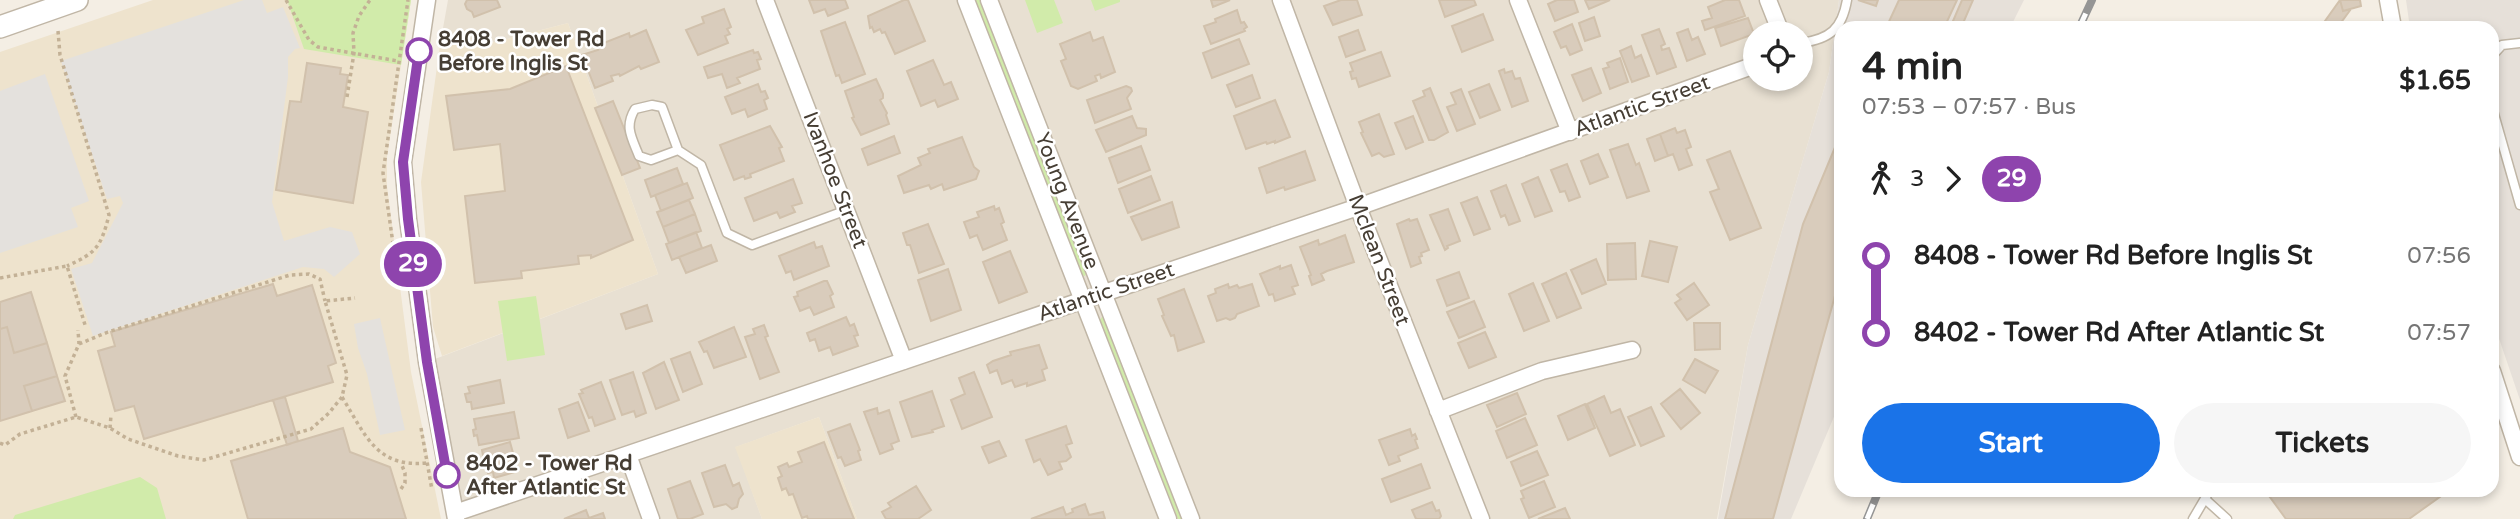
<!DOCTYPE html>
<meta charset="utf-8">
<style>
body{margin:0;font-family:"Varela Round",sans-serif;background:#f6f6f6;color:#222;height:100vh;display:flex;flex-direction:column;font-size:26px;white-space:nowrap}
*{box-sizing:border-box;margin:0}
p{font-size:23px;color:#767676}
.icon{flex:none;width:38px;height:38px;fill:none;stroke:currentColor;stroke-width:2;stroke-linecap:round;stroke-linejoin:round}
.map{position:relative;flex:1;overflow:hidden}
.details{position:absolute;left:1834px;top:21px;width:665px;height:476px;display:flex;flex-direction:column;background:#fff;border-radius:21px;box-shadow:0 4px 10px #0003}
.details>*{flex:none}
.badge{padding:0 14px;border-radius:23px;font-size:24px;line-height:46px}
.fabs{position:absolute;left:1743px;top:21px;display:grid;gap:14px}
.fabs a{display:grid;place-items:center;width:70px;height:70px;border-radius:50%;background:#fff;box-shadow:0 4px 10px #0003;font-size:35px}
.map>.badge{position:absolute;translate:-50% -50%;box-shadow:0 0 0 4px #fff}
.legs{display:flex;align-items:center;gap:10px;height:77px;padding:0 28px;font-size:23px}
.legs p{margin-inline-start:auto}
.headline{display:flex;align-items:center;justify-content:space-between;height:119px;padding:0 28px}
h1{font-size:38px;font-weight:700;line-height:52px}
.primary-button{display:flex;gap:14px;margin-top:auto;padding:14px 28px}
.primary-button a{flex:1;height:80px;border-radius:42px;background:#1a73e8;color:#fff;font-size:28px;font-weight:700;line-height:80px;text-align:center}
.primary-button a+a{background:#f6f6f6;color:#222}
ul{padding:0 28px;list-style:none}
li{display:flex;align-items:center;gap:24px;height:77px;font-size:26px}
li i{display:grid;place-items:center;width:10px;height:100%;margin:0 9px;background:currentColor}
li i::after{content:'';width:18px;height:18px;margin:-9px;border:5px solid;border-radius:50%;background:#fff}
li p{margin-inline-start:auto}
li:first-child i{background:linear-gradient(#0000 50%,currentColor 0)}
li:last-child i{background:linear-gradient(currentColor 50%,#0000 0)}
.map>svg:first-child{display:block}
.residential{fill:#e8e0d2;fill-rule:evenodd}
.industrial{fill:#e6e0d9}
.education{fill:#eee3cd}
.green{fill:#d1ebaa}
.parking{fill:#e4e1dd}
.building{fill:#d9ccbc;stroke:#d1c1ac;stroke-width:2}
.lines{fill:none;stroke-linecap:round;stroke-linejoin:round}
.service-casing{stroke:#c0b6a6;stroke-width:11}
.minor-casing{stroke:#c0b6a6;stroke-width:19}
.tertiary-casing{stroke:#c0b6a6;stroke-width:24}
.path{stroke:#c3b196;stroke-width:3.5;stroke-dasharray:3.5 3.5;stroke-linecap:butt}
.service{stroke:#fff;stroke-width:8}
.minor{stroke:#fff;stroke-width:16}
.tertiary{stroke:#fff;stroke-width:21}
.rail-casing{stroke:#959595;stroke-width:8}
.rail{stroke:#fff;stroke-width:5;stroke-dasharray:16;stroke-linecap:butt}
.line-1-casing{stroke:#fff;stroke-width:16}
.line-1{stroke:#8e44ad;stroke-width:10}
.stop-1-dot{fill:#fff;stroke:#8e44ad;stroke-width:3.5}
.labels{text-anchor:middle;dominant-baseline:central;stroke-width:5;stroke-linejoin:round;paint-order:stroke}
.stop-label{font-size:21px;font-weight:bold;fill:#463e34;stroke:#fff;text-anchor:start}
.street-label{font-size:21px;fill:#463e34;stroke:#fff}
</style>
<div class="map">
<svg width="2520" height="519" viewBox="0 0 2520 519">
<rect width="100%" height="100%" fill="#f4eee4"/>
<path class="residential" d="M 448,0 L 1839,0 L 1829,72 L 1748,345 L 1717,519 L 857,519 L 819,417 L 736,447 L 762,519 L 456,519 L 427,362 L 658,274 L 568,23 L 496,42 L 440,45 ZM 1755,33 L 1801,33 L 1801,79 L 1755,79 Z"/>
<path class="industrial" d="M 1839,0 L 2024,0 L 2010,28 L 1841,28 L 1841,400 L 1791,519 L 1718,519 L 1748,345 L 1829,72 Z
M 2406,0 L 2520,0 L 2520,400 L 2492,318 L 2492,28 L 2410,28 Z"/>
<path class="education" d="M 153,0 L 411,0 L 387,157 L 387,186 L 411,372 L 441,519 L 0,519 L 0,52 Z
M 568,23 L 658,274 L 442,356 L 433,327 L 421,182 L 440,45 L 496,42 Z
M 819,417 L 857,519 L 762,519 L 735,447 Z"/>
<path class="green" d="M 287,0 L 411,0 L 401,65 L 304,49 Z
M 974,0 L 980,0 L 1086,274 L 1085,276 L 1082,275 Z
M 1025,0 L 1054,0 L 1063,23 L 1037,33 Z
M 1091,0 L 1120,0 L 1120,2 L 1095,11 Z
M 536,296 L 545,355 L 507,361 L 498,301 Z
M 1102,317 L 1105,318 L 1183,519 L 1178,519 L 1100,320 Z
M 140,477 L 157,488 L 166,519 L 13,519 L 15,515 Z"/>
<path class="parking" d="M 244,0 L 262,0 L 267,13 L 283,7 L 300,48 L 295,49 L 288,57 L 288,77 L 272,202 L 284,241 L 330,227 L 352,232 L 360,254 L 334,277 L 324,269 L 303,267 L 93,336 L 71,269 L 92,263 L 123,203 L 120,196 L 107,199 L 61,61 Z
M 45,74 L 89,201 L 71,208 L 78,227 L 0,253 L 0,91 Z
M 380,318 L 405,430 L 380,435 L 367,374 L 358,348 L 354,324 Z"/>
<path class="building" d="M 467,0 L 497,0 L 500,7 L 474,17 L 472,12 L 467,9 L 465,4 Z
M 809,0 L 845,0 L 848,8 L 828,16 L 825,9 L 814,13 Z
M 904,0 L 908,0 L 925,41 L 895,54 L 885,32 L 882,33 L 880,29 L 874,32 L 872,27 L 870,28 L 868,16 Z
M 1211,0 L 1230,0 L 1213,7 Z
M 1341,0 L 1357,0 L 1362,15 L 1333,25 L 1324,6 Z
M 1439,0 L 1474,0 L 1476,5 L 1445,17 Z
M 1557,0 L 1574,0 L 1578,12 L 1555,21 L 1548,4 Z
M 1585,0 L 1610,0 L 1589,9 Z
M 1725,0 L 1739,0 L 1745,16 L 1705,30 L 1702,21 L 1712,18 L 1708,7 Z
M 1858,0 L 1878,0 L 1876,6 Z
M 1899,0 L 1957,0 L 1944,28 L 1886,28 Z
M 1962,0 L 1973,0 L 1961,28 L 1950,28 Z
M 2340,0 L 2343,11 L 2351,9 L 2337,28 L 2320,28 Z
M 2340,0 L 2360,0 L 2361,6 L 2343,11 Z
M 724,9 L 731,27 L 727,29 L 730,34 L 725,36 L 728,43 L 698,55 L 686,30 L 704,23 L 702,17 Z
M 1237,10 L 1241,23 L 1244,22 L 1247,27 L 1244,29 L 1245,31 L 1211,44 L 1204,26 L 1216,22 L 1215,19 Z
M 1483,14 L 1493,40 L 1462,52 L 1452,26 Z
M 1594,17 L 1600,36 L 1585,41 L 1579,23 Z
M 1748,18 L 1754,34 L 1721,46 L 1715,28 Z
M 845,22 L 865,74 L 842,83 L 839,75 L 836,76 L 821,31 Z
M 1572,24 L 1582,50 L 1570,55 L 1566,46 L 1561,48 L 1554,32 Z
M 1659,29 L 1665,44 L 1661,46 L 1662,50 L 1669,48 L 1676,67 L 1657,74 L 1642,35 Z
M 1688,29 L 1692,40 L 1698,37 L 1705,54 L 1687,61 L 1677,33 Z
M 646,30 L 659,62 L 641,69 L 639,66 L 620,76 L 619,74 L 611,76 L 613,81 L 595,88 L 582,55 L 598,50 L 596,46 L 629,33 L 630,37 Z
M 1358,30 L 1365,50 L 1346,57 L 1339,37 Z
M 1090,32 L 1093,41 L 1103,37 L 1115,72 L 1101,78 L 1100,74 L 1095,76 L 1097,81 L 1078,89 L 1071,86 L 1061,61 L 1066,59 L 1060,44 Z
M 1239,39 L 1249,64 L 1212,78 L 1203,53 Z
M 1631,46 L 1635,58 L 1641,55 L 1649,76 L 1632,82 L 1620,51 Z
M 753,50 L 754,53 L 758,52 L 761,59 L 757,60 L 760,69 L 737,78 L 740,83 L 727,88 L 722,74 L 708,78 L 704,67 Z
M 1381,52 L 1390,76 L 1359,87 L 1356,78 L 1352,79 L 1350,72 L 1353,71 L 1350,63 Z
M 1620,58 L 1628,82 L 1610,89 L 1603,69 L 1609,67 L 1607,63 Z
M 933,60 L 944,85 L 951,82 L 958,99 L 938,107 L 935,100 L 921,106 L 907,71 Z
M 307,63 L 341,68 L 340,74 L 348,75 L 343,107 L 368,112 L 353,203 L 276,190 L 290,101 L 301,102 Z
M 566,66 L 633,240 L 591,258 L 591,255 L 578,256 L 579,264 L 521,271 L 522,278 L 475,283 L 465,196 L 505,191 L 500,144 L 454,150 L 446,96 L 510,89 Z
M 1591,68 L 1601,93 L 1583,101 L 1572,75 Z
M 1504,69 L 1505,73 L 1512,71 L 1515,79 L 1520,78 L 1528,101 L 1512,107 L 1499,71 Z
M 1252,75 L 1260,98 L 1236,107 L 1227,85 Z
M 876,79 L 883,94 L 883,98 L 880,100 L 887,113 L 886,115 L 889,124 L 861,135 L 852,118 L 854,117 L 845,91 Z
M 758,84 L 761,92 L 765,91 L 768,98 L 764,100 L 767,109 L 748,117 L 745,109 L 732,114 L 725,97 Z
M 1489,84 L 1500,110 L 1480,118 L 1469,92 Z
M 1126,86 L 1131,88 L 1132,91 L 1127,98 L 1131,109 L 1095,123 L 1087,100 Z
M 1430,88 L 1448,132 L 1434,140 L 1429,140 L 1413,101 L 1425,96 L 1423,91 Z
M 1461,89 L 1475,124 L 1457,131 L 1447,107 L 1456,104 L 1451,93 Z
M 1275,100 L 1290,137 L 1275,143 L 1275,141 L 1267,144 L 1266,142 L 1246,149 L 1234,116 Z
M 613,101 L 640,168 L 622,175 L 595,108 Z
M 1379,114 L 1394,154 L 1384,157 L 1379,153 L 1372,156 L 1361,133 L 1363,132 L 1359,122 Z
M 1132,116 L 1137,128 L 1146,129 L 1146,135 L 1106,152 L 1096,130 Z
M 1413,116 L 1423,142 L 1406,149 L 1395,123 Z
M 770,126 L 782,147 L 779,148 L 784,161 L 750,174 L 751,177 L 745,179 L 744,176 L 734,180 L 720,145 Z
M 1675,128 L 1677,133 L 1685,130 L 1691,147 L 1686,149 L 1692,165 L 1679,170 L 1673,154 L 1668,156 L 1660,134 Z
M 1841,133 L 1841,274 L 1773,519 L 1725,519 L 1803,224 Z
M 1660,134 L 1668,156 L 1655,161 L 1647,139 Z
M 894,136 L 900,153 L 868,165 L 862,149 Z
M 962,137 L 974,167 L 979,171 L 976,179 L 944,190 L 942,184 L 931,189 L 929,185 L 904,193 L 898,176 L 921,165 L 918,158 L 930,153 L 928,149 Z
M 1628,144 L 1636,165 L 1639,163 L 1649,191 L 1627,198 L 1610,150 Z
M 1141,146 L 1150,170 L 1118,183 L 1109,158 Z
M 1305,151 L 1315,180 L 1285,190 L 1284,187 L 1267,193 L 1259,168 Z
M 1730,151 L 1761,228 L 1730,240 L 1710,192 L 1719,189 L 1707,160 Z
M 1598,154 L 1608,177 L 1590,184 L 1581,161 Z
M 1567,164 L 1580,197 L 1569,201 L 1565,191 L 1560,192 L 1551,170 Z
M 677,168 L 683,184 L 651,197 L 645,180 Z
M 1151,176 L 1160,200 L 1128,213 L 1119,189 Z
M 1538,177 L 1552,211 L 1535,217 L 1522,184 Z
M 793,179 L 802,203 L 792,206 L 795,212 L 780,218 L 777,212 L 754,221 L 745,198 Z
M 687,183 L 693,198 L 661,211 L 655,195 Z
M 1506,185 L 1520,221 L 1509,225 L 1505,215 L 1501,217 L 1491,191 Z
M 1477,197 L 1490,229 L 1474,235 L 1461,203 Z
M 689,200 L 695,214 L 663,227 L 657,212 Z
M 1172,202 L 1179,227 L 1142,240 L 1131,217 Z
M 994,206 L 995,210 L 999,208 L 1004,222 L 1001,224 L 1007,240 L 983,250 L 977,235 L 970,238 L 964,222 L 979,217 L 977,212 Z
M 1448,209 L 1460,241 L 1447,246 L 1448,248 L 1445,250 L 1430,215 Z
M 695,214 L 701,231 L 669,243 L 663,227 Z
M 1409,219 L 1410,221 L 1417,219 L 1429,250 L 1421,253 L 1422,256 L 1419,257 L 1421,263 L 1411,267 L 1397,224 Z
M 928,224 L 944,264 L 919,273 L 910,245 L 907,245 L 903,233 Z
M 696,232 L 702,248 L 672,260 L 666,244 Z
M 1345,235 L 1354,262 L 1327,271 L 1321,274 L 1324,280 L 1312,285 L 1309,276 L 1311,275 L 1300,247 L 1318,240 L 1319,245 Z
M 1650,241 L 1677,247 L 1668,282 L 1642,276 Z
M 814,242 L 816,248 L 822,246 L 829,266 L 794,280 L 791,271 L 786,273 L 779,256 Z
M 1635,243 L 1636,279 L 1608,280 L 1607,244 Z
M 711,245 L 717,261 L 686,273 L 679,257 Z
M 1010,251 L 1027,292 L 999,303 L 983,262 Z
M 1596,259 L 1606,284 L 1582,294 L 1571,270 Z
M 1291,265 L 1298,285 L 1292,287 L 1295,294 L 1275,301 L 1273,294 L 1269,295 L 1260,274 L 1280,266 L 1280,269 Z
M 948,269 L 961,310 L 931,321 L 918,280 Z
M 1459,272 L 1469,298 L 1447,306 L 1437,280 Z
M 1566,273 L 1581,308 L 1557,318 L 1542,284 Z
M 824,281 L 827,281 L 833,294 L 830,296 L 834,307 L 814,315 L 810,307 L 800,311 L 794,297 L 798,296 L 797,292 Z
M 1533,283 L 1549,321 L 1524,331 L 1509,294 Z
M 1694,283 L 1709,305 L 1687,320 L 1675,303 L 1681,299 L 1677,295 Z
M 273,284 L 277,296 L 312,285 L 336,363 L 328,366 L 333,382 L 144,439 L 134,406 L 115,411 L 98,351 L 115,346 L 111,332 Z
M 1228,284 L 1229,288 L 1237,285 L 1239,288 L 1252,284 L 1259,306 L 1237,314 L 1235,318 L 1230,320 L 1226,318 L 1217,321 L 1208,296 L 1216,293 L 1215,289 Z
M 1184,289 L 1204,342 L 1178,351 L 1174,335 L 1171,336 L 1162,316 L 1164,315 L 1158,299 Z
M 31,292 L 47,343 L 14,353 L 7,327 L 0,329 L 0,302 Z
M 1474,301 L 1485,327 L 1459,338 L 1447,312 Z
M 647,305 L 652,321 L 626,329 L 621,314 Z
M 846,317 L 850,326 L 854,324 L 858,335 L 854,336 L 858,346 L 833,355 L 830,347 L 819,351 L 815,339 L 810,341 L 807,333 Z
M 1694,323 L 1720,323 L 1720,349 L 1695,350 Z
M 764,325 L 768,336 L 765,337 L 779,372 L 760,379 L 745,337 L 755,334 L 753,329 Z
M 7,327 L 14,353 L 47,343 L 57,376 L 24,386 L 32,411 L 0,421 L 0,329 Z
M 734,327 L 746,357 L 714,368 L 707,351 L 704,352 L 699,342 Z
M 1485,332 L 1496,357 L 1469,368 L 1458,343 Z
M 1039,345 L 1047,368 L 1042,370 L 1045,380 L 1027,386 L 1027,383 L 1015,387 L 1012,380 L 1002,384 L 997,370 L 990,373 L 987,365 L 993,361 L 1011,355 L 1010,352 Z
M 690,352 L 702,384 L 683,392 L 671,359 Z
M 1695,359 L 1718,371 L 1705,393 L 1683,380 Z
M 664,362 L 679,400 L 656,409 L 643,373 Z
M 633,372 L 646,413 L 636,417 L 634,411 L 622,415 L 610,380 Z
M 974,372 L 992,417 L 962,429 L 951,400 L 965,394 L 959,378 Z
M 57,376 L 65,401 L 32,411 L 24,386 Z
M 500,380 L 504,403 L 472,409 L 471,402 L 467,402 L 465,394 L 470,393 L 468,387 Z
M 601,382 L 615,419 L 595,426 L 592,417 L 589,418 L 579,394 L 583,393 L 581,390 Z
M 1680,389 L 1700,413 L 1681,429 L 1661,404 Z
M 932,391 L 944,426 L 932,430 L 933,432 L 912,437 L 900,402 Z
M 1517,393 L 1526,414 L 1497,427 L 1487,405 Z
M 1604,396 L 1611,413 L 1620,409 L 1635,445 L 1610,456 L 1587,404 Z
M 285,397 L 298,441 L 287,445 L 273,400 Z
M 578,402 L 589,431 L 568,438 L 559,409 Z
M 1585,404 L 1595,428 L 1568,440 L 1558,416 Z
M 1651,407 L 1664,436 L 1641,446 L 1628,417 Z
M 877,408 L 878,414 L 889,410 L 899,441 L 891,444 L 893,449 L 880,454 L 864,412 Z
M 514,412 L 519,438 L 479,445 L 477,435 L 474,436 L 473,430 L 476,429 L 474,419 Z
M 1525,418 L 1537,445 L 1507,458 L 1496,431 Z
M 850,424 L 860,450 L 858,451 L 861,460 L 845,466 L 841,457 L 838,458 L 828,432 Z
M 1066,426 L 1072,443 L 1066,445 L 1071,457 L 1066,461 L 1059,462 L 1062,469 L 1048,475 L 1040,459 L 1034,462 L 1026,440 Z
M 343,428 L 350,452 L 390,467 L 406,519 L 248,519 L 231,461 Z
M 1410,429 L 1412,436 L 1415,434 L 1417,439 L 1415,440 L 1418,448 L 1398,456 L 1400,461 L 1389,465 L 1379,440 Z
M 999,441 L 1006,456 L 989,463 L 982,447 Z
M 510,442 L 518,471 L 494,478 L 493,472 L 488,473 L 485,467 L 482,450 Z
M 824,442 L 846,499 L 854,519 L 808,519 L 807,516 L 802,518 L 793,494 L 789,495 L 786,488 L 782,490 L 778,478 L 782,476 L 778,467 L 787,463 L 789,467 L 802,462 L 798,452 Z
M 1537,451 L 1548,475 L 1521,486 L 1511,462 Z
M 1421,464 L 1430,488 L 1391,502 L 1382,479 Z
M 725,465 L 733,486 L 739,483 L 743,494 L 739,499 L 737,507 L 732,509 L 726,504 L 714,507 L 702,473 Z
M 690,481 L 703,514 L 690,519 L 678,519 L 668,489 Z
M 1544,481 L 1555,507 L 1529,518 L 1521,499 L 1524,498 L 1521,491 Z
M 916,486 L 931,510 L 918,519 L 886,519 L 882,512 L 891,507 L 888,503 Z
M 2270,490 L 2447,490 L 2448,491 L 2409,519 L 2286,519 L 2267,493 Z
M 1432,502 L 1436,511 L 1439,510 L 1441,516 L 1439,519 L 1416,519 L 1412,510 Z
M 1085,504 L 1089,515 L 1103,512 L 1105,519 L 1031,519 L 1063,507 L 1066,515 L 1073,512 L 1072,509 Z
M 1565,508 L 1570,519 L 1538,519 Z
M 586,510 L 589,518 L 603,513 L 605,519 L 564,519 Z"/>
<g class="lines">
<g class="service-casing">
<path id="service" d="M 1801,43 C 1830,39 1842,29 1847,0
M 2492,56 L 2502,45 L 2520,43
M 2492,107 L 2520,205
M 678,150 L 651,160 L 639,156 C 632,138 624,127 635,109 L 652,105 L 662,107 L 678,150 L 701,165 L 727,233 L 752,245 L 847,210
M 2205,499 L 2227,519
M 2193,519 L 2210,490"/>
</g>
<g class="minor-casing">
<path id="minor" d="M 427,0 L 403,162 L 408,219 L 427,362 L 456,519
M 765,0 L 904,361
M 966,0 L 1168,519
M 989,0 L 1191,519
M 1281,0 L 1358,207 L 1481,519
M 1518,0 L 1570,132
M 1768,0 L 1781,33
M 2388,0 L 2393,28
M 2492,371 L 2520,457
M 1438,411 L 1542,371 L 1632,350
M 628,455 L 651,519
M 455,513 L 1358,207 L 1755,65"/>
</g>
<g class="tertiary-casing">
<path id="tertiary" d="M 0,27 L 77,0"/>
</g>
<path class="path" d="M 286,0 L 309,40 L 318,47 L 398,61
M 58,31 L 60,55 L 109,215 C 101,247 96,253 67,266
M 347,97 L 354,53 L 353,33 L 359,16 L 370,0
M 397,272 L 383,173 L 408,0
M 0,278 L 67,266 L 86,328
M 79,344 L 108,332 L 290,275 L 309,274 L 320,279 L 325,301
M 342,397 C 365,434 376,468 426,463
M 76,417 L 65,376 L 79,344 L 78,330
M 110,428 L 111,415
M 421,428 L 432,490
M 0,443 L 5,445 L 20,434 L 76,417 L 110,428 L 128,439 L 178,456 L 204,460 L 311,429 L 329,413 L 342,397 L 347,375 L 325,301 L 355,298
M 401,489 L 405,483 L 405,473 L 401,463"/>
<use href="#service" class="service"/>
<use href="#minor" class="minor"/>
<use href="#tertiary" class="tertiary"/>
<g class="rail-casing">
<path id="rail" d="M 2079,28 L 2092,0
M 1867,519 L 1879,490"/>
</g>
<use href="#rail" class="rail"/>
</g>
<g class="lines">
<g class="line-1-casing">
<path id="line-1" d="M 419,51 L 403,162 L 408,219 L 427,362 L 447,475"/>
</g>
<use href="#line-1" class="line-1"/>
</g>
<g class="stop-1-dot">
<circle cx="419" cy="51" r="12"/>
<circle cx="447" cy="475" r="12"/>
</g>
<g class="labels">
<g class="stop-label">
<text x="438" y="39">8408 - Tower Rd<tspan x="438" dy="24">Before Inglis St</tspan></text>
<text x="466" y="463">8402 - Tower Rd<tspan x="466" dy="24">After Atlantic St</tspan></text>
</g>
<g class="street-label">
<text transform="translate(1642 106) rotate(-20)">Atlantic Street</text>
<text transform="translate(835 180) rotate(69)">Ivanhoe Street</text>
<text transform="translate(1067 201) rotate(69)">Young Avenue</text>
<text transform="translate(1379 260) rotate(69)">Mclean Street</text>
<text transform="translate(1106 292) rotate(-19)">Atlantic Street</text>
</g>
</g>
</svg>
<div class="fabs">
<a><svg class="icon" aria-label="locate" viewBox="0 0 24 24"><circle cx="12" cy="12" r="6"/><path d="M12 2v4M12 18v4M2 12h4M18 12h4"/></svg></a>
</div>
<b class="badge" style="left:413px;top:264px;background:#8e44ad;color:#fff">29</b>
<section class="details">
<div class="headline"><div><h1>4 min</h1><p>07:53 – 07:57 · Bus</p></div><b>$1.65</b></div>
<div class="legs"><svg class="icon" aria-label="walk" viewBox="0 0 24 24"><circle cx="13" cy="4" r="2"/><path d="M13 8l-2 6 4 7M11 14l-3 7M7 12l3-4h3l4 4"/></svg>3<svg class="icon" aria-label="forward" viewBox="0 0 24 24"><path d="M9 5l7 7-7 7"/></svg><b class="badge" style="background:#8e44ad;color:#fff">29</b></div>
<ul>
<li><i style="color:#8e44ad"></i><b>8408 - Tower Rd Before Inglis St</b><p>07:56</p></li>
<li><i style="color:#8e44ad"></i><b>8402 - Tower Rd After Atlantic St</b><p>07:57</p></li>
</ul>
<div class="primary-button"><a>Start</a><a>Tickets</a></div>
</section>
</div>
